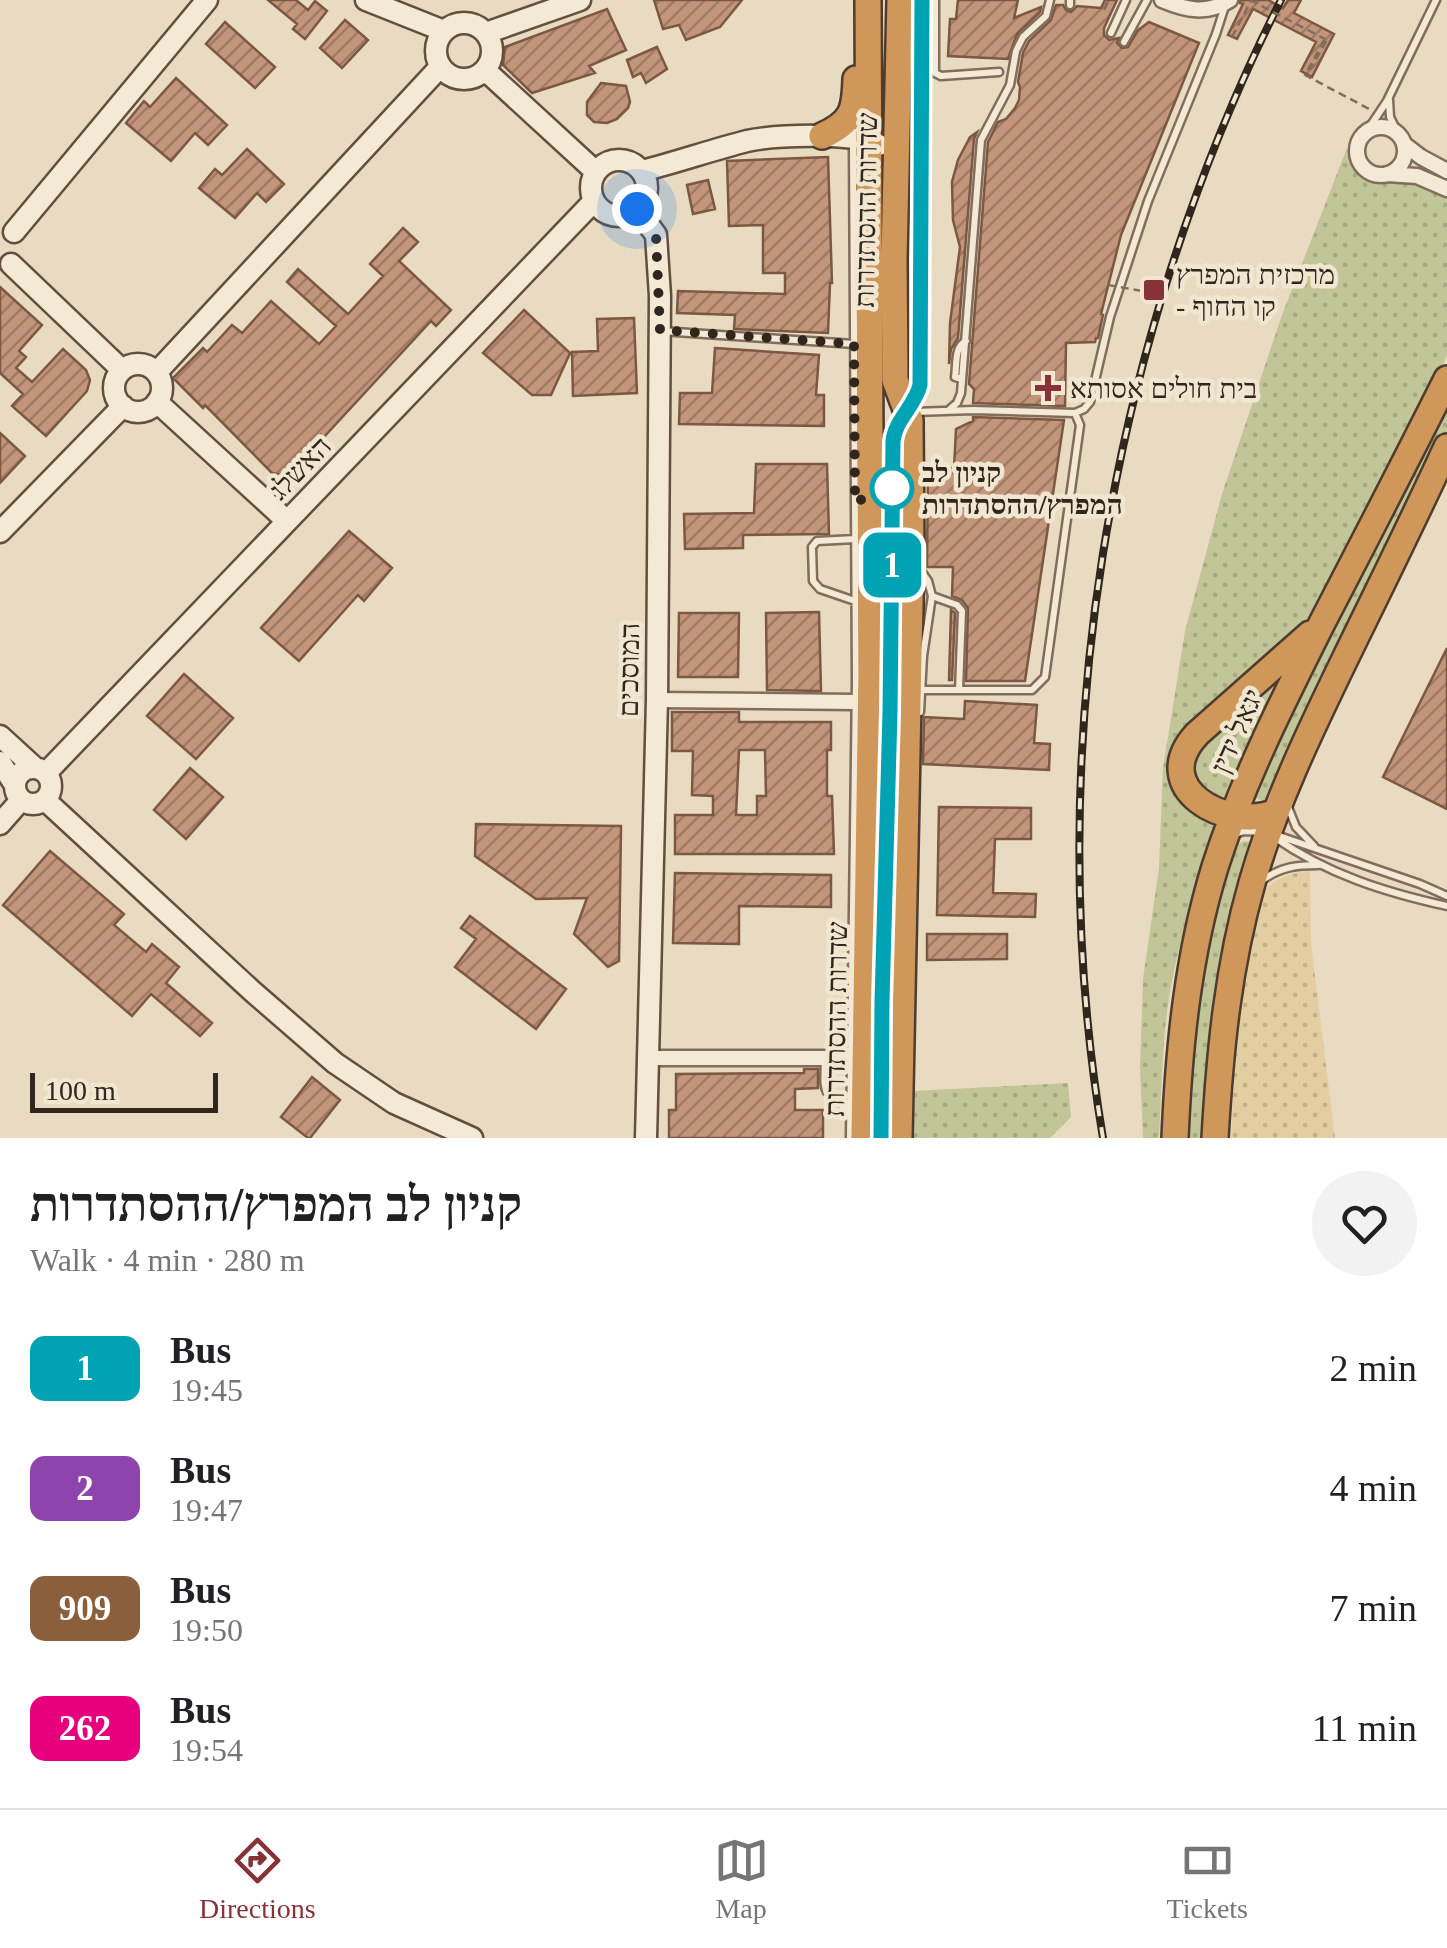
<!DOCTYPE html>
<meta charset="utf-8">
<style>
body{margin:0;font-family:"Times New Roman","Noto Sans Hebrew",serif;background:#f2f2f2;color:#202124;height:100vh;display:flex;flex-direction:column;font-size:38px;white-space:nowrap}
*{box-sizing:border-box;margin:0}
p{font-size:32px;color:#757577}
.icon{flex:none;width:55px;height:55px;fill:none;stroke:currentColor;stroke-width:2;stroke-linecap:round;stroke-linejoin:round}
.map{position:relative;height:1138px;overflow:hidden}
.sheet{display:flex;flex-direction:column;background:#fff;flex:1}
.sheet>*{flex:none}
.badge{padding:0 20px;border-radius:15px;font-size:35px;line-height:65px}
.scale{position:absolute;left:30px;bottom:25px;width:188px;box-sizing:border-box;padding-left:10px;border:5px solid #31261e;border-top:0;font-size:28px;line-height:35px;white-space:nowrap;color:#31261e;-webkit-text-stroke:8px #f1e6d0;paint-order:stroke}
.you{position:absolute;width:50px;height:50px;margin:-25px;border:8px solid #fff;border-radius:50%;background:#1a73e8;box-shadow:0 0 0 15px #1a73e833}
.map>.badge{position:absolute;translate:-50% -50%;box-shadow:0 0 0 5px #fff}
.round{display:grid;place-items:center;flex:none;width:105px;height:105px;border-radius:52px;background:#f2f2f2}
.overview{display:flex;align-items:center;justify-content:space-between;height:170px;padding:0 30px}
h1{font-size:48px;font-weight:800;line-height:75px}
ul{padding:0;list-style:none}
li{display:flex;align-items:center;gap:30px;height:120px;padding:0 30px}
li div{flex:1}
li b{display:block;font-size:38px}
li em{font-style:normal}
li .badge{min-width:110px;font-weight:700;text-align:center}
.tab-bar{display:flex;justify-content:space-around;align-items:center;height:140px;border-top:2px solid #e0e0e0;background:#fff;font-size:28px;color:#757577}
.tab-bar a{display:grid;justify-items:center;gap:5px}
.tab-bar .current{color:#883136}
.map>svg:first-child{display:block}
.grass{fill:url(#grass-dots)}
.sand{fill:url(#sand-dots)}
.building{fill:url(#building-hatch);stroke:#7c5843;stroke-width:2.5;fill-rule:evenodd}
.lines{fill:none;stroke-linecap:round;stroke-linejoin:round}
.lane-casing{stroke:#806d5b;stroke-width:11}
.street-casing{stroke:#806d5b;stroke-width:19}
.secondary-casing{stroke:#624f3e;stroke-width:25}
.highway-casing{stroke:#4e3c2f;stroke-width:30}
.path{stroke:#806d5b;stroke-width:2.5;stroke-dasharray:8 5;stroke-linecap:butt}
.lane{stroke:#f4e9d4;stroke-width:6}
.street{stroke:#f4e9d4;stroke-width:14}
.secondary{stroke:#f4e9d4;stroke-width:20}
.highway{stroke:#d0975a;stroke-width:25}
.rail-casing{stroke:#31261e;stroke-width:8}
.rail{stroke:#f1e6d0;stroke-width:4;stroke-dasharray:11;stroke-linecap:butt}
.path-bridge{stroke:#806d5b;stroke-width:2.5;stroke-dasharray:8 5;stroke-linecap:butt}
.line-casing{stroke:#fff;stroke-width:22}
.line{stroke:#00a3b4;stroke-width:15}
.walk{stroke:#31261e;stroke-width:10;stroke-dasharray:0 18}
.poi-dot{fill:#883136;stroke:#f1e6d0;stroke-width:4}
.stop-dot{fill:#fff;stroke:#00a3b4;stroke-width:5}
.labels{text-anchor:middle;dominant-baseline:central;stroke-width:9;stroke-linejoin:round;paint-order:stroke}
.street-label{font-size:28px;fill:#31261e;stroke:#f1e6d0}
.poi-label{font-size:28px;fill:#31261e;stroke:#f1e6d0;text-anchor:start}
.stop-label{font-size:28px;font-weight:bold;fill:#31261e;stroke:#f1e6d0;text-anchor:start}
</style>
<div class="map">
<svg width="1447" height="1138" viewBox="0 0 1447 1138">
<defs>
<pattern id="grass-dots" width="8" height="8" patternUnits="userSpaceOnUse" patternTransform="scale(2.5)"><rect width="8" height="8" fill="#c1c597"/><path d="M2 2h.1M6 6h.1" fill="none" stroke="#a6a982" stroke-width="1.8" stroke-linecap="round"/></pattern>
<pattern id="sand-dots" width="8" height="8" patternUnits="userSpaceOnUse" patternTransform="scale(2.5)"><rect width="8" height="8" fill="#e2cea1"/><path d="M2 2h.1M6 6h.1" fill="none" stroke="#c2b18a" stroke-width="1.8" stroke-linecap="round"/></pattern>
<pattern id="building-hatch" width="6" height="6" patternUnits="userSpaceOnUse" patternTransform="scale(2.5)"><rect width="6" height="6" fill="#c3967b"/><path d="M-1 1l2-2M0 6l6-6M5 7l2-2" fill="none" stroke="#9f7a64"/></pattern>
</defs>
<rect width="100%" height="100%" fill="#e8dbc2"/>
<path class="grass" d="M 1347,148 L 1356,166 L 1369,177 L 1377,180 L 1406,179 L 1447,194 L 1447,355 L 1438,376 L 1311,621 L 1176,758 L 1220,820 C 1202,871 1184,922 1173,976 C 1162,1028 1162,1084 1159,1138 L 1143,1138 L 1140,1067 L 1143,979 L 1159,868 L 1163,768 L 1185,631 L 1222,494 L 1282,315 Z
M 1447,396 L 1447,432 L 1271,803 L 1254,798 L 1267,760 Z
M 1295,661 L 1227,807 L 1195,788 L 1190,751 Z
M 1245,841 L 1257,842 L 1215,1008 L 1204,1108 L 1203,1138 L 1187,1138 L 1193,1026 L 1207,935 L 1234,845 Z
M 1068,1083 L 1071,1117 L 1050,1138 L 914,1138 L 914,1091 Z"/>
<path class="sand" d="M 1310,871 L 1311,943 L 1335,1138 L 1231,1138 L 1235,1055 L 1256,899 C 1271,880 1287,873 1310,871 Z"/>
<path class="building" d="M 268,0 L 296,0 L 308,10 L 315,1 L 327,11 L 305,39 L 293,29 L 297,24 Z
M 654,0 L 742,0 L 720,27 L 686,40 L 679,25 L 663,29 Z
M 958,0 L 1018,0 L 1014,18 L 1041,7 L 1040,12 L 1017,34 L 1008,59 L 948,56 L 950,19 L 956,19 Z
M 1105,0 L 1117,0 L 1104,28 L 1104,35 L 1109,40 L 1119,38 L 1117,43 L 1122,48 L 1128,47 L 1138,30 L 1149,22 L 1199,43 L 1121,235 L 1101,314 L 1103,315 L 1098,338 L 1096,338 L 1095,342 L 1066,343 L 1065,406 L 973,403 L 974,389 L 969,384 L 988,142 L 998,122 L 1006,119 L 1015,108 L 1019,100 L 1020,87 L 1018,82 L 1023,53 L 1029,41 L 1051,20 L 1056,5 L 1063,5 L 1066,10 L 1071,12 L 1077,6 L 1101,8 Z
M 1240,0 L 1268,0 L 1283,8 L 1288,0 L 1301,0 L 1294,13 L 1334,34 L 1312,77 L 1301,71 L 1316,42 L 1253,9 L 1237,39 L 1228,35 L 1243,4 L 1240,3 Z
M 607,9 L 626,50 L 589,66 L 595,73 L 532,93 L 503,65 L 505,47 Z
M 345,20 L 368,40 L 342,68 L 320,48 Z
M 225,22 L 275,67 L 255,88 L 206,44 Z
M 657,47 L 667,69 L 646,83 L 641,73 L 633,77 L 627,60 Z
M 176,78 L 227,125 L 208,145 L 195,133 L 171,161 L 126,123 L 144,101 L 150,107 Z
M 601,83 L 626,86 L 630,102 L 628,108 L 617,119 L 607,123 L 594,122 L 587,115 L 587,102 Z
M 977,132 L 974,139 L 958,338 L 951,349 L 949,364 L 950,323 L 960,247 L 953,220 L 952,182 L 958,160 L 970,137 Z
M 247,149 L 284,184 L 266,202 L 257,193 L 235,218 L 199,188 L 215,169 L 222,175 Z
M 828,157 L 832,283 L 830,283 L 828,333 L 734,329 L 735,315 L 677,313 L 678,291 L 785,294 L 785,273 L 763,273 L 763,225 L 729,226 L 727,161 Z
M 708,180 L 715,209 L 693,214 L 687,185 Z
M 403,228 L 418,242 L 399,261 L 451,310 L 436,326 L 431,321 L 323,438 L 321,435 L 300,467 L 282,475 L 272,473 L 205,405 L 203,408 L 173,378 L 203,348 L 207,352 L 232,325 L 242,333 L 271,301 L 319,344 L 336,326 L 287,282 L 298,269 L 348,314 L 383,276 L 370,264 Z
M 0,287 L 42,325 L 19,351 L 26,357 L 16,368 L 32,382 L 63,349 L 86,370 L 90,380 L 87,391 L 46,436 L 12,406 L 23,394 L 0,373 Z
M 524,310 L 570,353 L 551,395 L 532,395 L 483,353 Z
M 634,318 L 637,393 L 573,396 L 572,352 L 598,351 L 597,319 Z
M 715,348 L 819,355 L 816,395 L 824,395 L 824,426 L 679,424 L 680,393 L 712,393 Z
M 973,417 L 1064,420 L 1025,681 L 966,681 L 968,608 L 962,600 L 952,596 L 953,567 L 927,567 L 928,468 L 954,468 L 956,429 L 973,421 Z
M 0,433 L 25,456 L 0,483 Z
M 756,464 L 827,464 L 829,534 L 743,535 L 743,548 L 685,549 L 684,514 L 754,513 Z
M 349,531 L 392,568 L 364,601 L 358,595 L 299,661 L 261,628 Z
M 951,610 L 955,613 L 952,680 L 949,680 Z
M 819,612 L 821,691 L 767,690 L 766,613 Z
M 679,613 L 739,613 L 738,677 L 678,677 Z
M 1447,648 L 1447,809 L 1383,777 Z
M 184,674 L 233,718 L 196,759 L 147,716 Z
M 965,701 L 1037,705 L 1034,743 L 1050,744 L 1049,770 L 923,764 L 924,717 L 964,719 Z
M 672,712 L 739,712 L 739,722 L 831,722 L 831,750 L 827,750 L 827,796 L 832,796 L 834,854 L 675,854 L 675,815 L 713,815 L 713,796 L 692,795 L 693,751 L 672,751 ZM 739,750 L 765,750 L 766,796 L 757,796 L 757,815 L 736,815 Z
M 190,768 L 223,797 L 186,839 L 154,810 Z
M 939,807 L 1031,808 L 1031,839 L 995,839 L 993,893 L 1036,894 L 1035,917 L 937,915 Z
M 476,824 L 621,826 L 619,961 L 608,967 L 574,934 L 587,898 L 536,899 L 475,856 Z
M 50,851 L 124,914 L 114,925 L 146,952 L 152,944 L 179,967 L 166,983 L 212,1023 L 200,1036 L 151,994 L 132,1016 L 3,905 Z
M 675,873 L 831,875 L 831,907 L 739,906 L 739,944 L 673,943 Z
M 470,916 L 566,989 L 536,1029 L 455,967 L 476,939 L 461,928 Z
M 927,934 L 1007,934 L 1007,959 L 927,960 Z
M 804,1069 L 818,1069 L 818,1088 L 795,1089 L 795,1110 L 823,1110 L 823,1138 L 669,1138 L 669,1110 L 676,1110 L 676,1074 L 804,1073 Z
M 312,1077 L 340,1100 L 310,1138 L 308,1138 L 281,1117 Z"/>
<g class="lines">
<g class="lane-casing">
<path id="lane" d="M 935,0 L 935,73 L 941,76 L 999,72
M 1070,5 L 1070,0
M 1111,33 L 1126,0
M 1124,42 L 1147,0
M 1389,100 L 1390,117 L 1399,135
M 1367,131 L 1387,101 L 1436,0
M 661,331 L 854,344
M 962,379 L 955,377 C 957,365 954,347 966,341
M 913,403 L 919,385 L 922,0
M 950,409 L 957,403 L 961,393 L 981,140 L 1010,85 L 1016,51 L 1023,37 L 1046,16 L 1050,0
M 914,412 L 973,410 L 1075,413 L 1080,425 L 1045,677 L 1032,690 L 921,690
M 1075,413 L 1084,409 L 1090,402 L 1110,317 L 1148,201 L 1216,34 L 1225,6
M 855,539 L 817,541 L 812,547 L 813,581 L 820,589 L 855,601
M 919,568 L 928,581 L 932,596 L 923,656 L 920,712
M 932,596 L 957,605 L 962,611 L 959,690
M 1288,807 L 1296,827 L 1314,846
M 1235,834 L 1244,831 L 1262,832
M 1279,836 L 1420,884 L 1447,896
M 1274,837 C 1327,874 1384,892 1447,906
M 1264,879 C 1281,867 1297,865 1318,865
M 825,1060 C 824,1094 821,1092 851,1109
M 850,1138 L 856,680 L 853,144
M 881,1138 L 882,1002 L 891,712 L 893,441 L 894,432 L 900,421"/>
</g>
<g class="street-casing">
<path id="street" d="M 1162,0 C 1186,10 1207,15 1230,0
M1357 151a24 24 0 1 1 48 0a24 24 0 1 1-48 0Z
M 1404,144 L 1421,157 L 1447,171
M 1387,174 L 1417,176 L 1447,189
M 657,700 L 855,702
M 650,1058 L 851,1058"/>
</g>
<g class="secondary-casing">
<path id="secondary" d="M 366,0 L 444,31
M436 51a28 28 0 1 1 56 0a28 28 0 1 1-56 0Z
M 486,33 L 580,0
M 485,70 L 596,172
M591 188a28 28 0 1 1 56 0a28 28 0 1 1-56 0Z
M 642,171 C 677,162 712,150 747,141 C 775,135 854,132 879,145
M 637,209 L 656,235 L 660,296 L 657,700 L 646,1138
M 14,232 L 207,0
M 11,264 L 122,370
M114 388a24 24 0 1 1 48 0a24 24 0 1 1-48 0Z
M 157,372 L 440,67
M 157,402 L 287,521
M 0,532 L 123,406
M 0,736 L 35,768
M 0,762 L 15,785
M15 786a18 18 0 1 1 36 0a18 18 0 1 1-36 0Z
M 46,773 L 594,201
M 45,800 L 252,991 L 335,1063 L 394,1103 L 472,1138
M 0,824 L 21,800"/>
</g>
<g class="highway-casing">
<path id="highway" d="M 822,136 C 853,122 855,110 856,79
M 1276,812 C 1226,832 1147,788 1197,734 L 1310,634
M 864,1138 L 871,668 L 868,0
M 899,1138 L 911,557 L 910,420 L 895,380 L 894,259 L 900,0
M 1175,1138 C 1179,1046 1188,955 1215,867 C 1242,782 1282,703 1322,623 C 1364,542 1406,461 1447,379
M 1215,1138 C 1220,1051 1228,967 1252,883 C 1274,806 1310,731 1345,659 C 1379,589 1414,519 1447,447"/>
</g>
<path class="path" d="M 1104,10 L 1109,0
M 1232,37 L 1251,1
M 1308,69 L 1311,68 L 1327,40 L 1325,39 L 1305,75 L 1371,110"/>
<use href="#lane" class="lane"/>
<use href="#street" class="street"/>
<use href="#secondary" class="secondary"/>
<use href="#highway" class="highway"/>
<g class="rail-casing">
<path id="rail" d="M 1103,1138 C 1039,758 1107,343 1281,0"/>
</g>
<use href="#rail" class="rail"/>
<path class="path-bridge" d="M 1250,0 L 1325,39
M 1108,285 L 1165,295"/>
</g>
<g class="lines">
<g class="line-casing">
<path id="line" d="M 881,1138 L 882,1002 L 890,712 L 893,441 C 895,420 915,406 920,385 L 922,0"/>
</g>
<use href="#line" class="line"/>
<path class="walk" d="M 637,209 L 656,236 L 660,330 L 854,344 L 855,502 L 892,488"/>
</g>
<g class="poi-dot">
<rect x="1142" y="278" width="24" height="24" rx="5"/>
<path d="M1043 373h10v10h10v10h-10v10h-10v-10h-10v-10h10z"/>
</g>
<circle class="stop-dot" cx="892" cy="488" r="20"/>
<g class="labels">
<g class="street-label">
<text transform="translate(866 210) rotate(-89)">שדרות ההסתדרות</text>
<text transform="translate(300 468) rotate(-46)">האשלג</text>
<text transform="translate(629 670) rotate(-89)">המוסכים</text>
<text transform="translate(1237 731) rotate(-66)">יגאל ידין</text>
<text transform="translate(836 1019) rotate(-89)">שדרות ההסתדרות</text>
</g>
<g class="poi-label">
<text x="1176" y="274">מרכזית המפרץ<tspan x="1176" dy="32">- קו החוף</tspan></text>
<text x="1070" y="388">בית חולים אסותא</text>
</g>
<g class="stop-label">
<text x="922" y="472">קניון לב<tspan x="922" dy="32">המפרץ/ההסתדרות</tspan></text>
</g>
</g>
</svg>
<div class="scale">100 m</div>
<div class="you" style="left:637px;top:209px"></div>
<b class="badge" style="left:892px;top:565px;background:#00a3b4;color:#fff">1</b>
</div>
<section class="sheet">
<div class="overview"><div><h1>קניון לב המפרץ/ההסתדרות</h1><p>Walk · 4 min · 280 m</p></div><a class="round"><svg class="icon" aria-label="heart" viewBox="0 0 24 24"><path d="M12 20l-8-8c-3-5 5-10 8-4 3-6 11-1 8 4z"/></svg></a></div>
<ul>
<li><span class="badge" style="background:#00a3b4;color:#fff">1</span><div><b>Bus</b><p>19:45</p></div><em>2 min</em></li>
<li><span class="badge" style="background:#8e44ad;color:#fff">2</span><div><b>Bus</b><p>19:47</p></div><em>4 min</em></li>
<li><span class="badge" style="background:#8b5e3c;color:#fff">909</span><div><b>Bus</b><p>19:50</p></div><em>7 min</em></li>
<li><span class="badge" style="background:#e6007e;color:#fff">262</span><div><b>Bus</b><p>19:54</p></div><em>11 min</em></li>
</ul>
</section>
<nav class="tab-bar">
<a class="current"><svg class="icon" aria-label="directions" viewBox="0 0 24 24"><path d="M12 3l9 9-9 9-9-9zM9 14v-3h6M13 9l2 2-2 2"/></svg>Directions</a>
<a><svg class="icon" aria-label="map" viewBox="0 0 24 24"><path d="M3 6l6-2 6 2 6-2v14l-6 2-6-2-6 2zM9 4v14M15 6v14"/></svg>Map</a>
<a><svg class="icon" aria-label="tickets" viewBox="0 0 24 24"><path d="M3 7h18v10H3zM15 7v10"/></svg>Tickets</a>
</nav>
